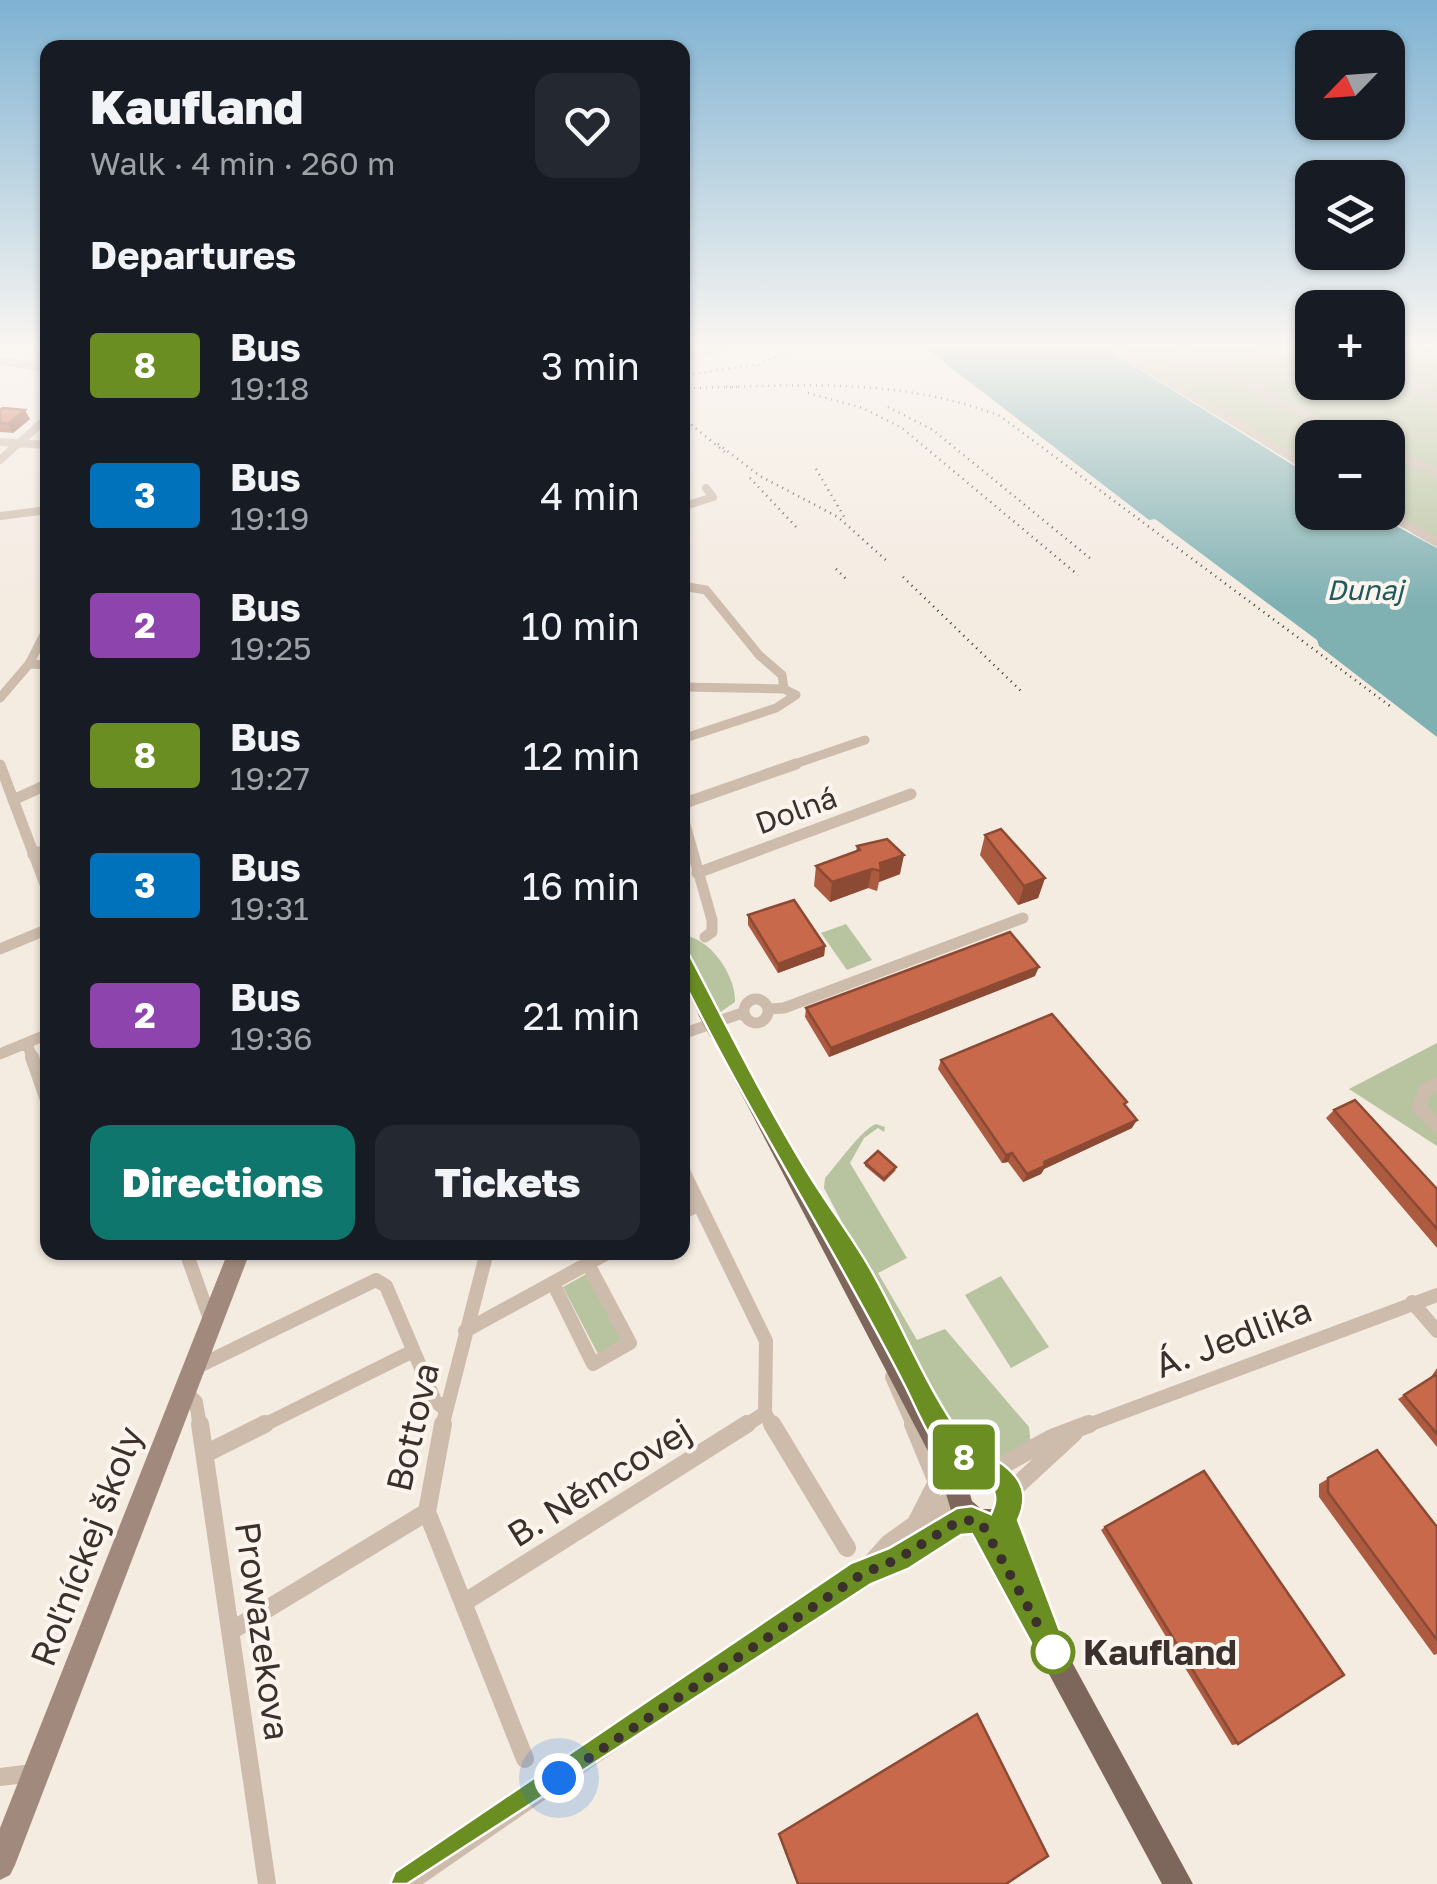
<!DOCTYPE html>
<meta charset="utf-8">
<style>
body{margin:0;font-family:"Golos Text",sans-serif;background:#242831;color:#f1f3f6;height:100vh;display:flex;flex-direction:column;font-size:38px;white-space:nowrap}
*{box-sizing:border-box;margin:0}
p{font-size:32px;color:#9ea1a6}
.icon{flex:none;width:55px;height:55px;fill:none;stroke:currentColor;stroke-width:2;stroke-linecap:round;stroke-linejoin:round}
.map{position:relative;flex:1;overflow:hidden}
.details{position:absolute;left:40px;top:40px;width:650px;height:1220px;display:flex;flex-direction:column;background:#171b24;border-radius:20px;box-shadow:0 2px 8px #0004}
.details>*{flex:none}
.badge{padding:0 20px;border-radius:8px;font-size:35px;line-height:65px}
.needle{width:65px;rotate:245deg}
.controls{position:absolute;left:1295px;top:30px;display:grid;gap:20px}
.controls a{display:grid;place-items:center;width:110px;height:110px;border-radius:20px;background:#171b24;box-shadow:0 2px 8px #0004;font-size:50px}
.you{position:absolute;width:50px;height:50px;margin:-25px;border:8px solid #fff;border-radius:50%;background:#1a73e8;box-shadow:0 0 0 15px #1a73e833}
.map>.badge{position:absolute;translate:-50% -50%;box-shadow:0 0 0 5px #fff}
h2{padding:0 50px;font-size:38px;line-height:90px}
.round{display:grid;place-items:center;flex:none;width:105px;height:105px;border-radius:20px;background:#242831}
.summary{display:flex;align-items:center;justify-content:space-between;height:170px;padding:0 50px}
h1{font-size:48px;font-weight:800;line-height:75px}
.button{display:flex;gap:20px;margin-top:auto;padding:20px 50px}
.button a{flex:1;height:115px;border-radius:20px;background:#0f766e;color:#fff;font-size:40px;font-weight:800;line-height:115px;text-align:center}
.button a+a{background:#242831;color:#f1f3f6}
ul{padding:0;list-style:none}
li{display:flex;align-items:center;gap:30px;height:130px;padding:0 50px}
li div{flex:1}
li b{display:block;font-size:38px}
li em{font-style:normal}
li .badge{min-width:110px;font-weight:700;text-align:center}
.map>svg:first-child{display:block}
.green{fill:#b8c4a0}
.water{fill:#7fb0b2}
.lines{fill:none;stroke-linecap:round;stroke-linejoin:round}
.street-far4{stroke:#cdbbac;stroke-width:8}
.street-far3{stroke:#cdbbac;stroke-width:9}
.street-far2{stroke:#cdbbac;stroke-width:11}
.street-far1{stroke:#cdbbac;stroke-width:14}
.street{stroke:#cdbbac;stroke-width:18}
.secondary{fill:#a18a7d;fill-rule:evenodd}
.primary{fill:#7d675c;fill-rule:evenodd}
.rail{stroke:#3b302b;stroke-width:2.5;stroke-dasharray:1 5;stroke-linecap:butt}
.primary-bridge{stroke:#7d675c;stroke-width:18}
.wall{fill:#ac5a40}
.shaded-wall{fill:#8c4a34}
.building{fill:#c8694b;stroke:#8c4a34;stroke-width:2.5}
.line{fill:#6b8e23;stroke:#fff;stroke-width:2.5}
.walk{stroke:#3b302b;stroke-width:10;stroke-dasharray:0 18}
.stop-dot{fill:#fff;stroke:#6b8e23;stroke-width:5}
.labels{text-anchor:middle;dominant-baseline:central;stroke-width:8;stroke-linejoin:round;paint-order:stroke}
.far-water-label{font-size:28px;font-style:italic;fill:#1f5a5e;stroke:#fbf5ee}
.street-label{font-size:30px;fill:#3b302b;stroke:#fbf5ee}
.near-street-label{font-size:35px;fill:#3b302b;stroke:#fbf5ee}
.near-stop-label{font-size:35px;font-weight:bold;fill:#3b302b;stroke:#fbf5ee;text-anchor:start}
</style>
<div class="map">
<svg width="1437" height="1884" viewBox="0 0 1437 1884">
<rect width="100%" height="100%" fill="#f4ebe1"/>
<path class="green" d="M 1109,343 L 1312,343 L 1312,382 L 1388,382 L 1388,343 L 1437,343 L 1437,540 L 1387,512 L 1388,438 L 1312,438 L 1312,468 Z
M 846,924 L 872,960 L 847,970 L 821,933 Z
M 691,937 C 715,945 736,978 735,1002 L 719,1013 L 684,948 L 685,939 Z
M 1437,1043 L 1437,1146 L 1349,1089 Z
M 876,1124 L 885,1127 L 884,1132 L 878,1128 L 864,1138 L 850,1163 L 907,1258 L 878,1273 L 917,1340 L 945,1329 L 1029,1427 L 1031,1446 C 1002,1459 986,1465 959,1444 L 824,1188 L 825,1178 C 837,1165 862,1129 876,1124 Z
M 588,1273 L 623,1339 L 598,1354 L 563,1287 Z
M 1001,1276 L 1049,1347 L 1011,1368 L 965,1295 Z"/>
<path class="water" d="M 919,343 L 1097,343 L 1312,477 L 1312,512 L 1372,513 L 1437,548 L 1437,737 L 1319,646 L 1317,640 L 1155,519 L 1149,520 Z"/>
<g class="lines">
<path class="street-far4" d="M 1106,343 L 1312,470
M 1168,343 L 1269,398 L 1356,438
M 1255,343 L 1273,355
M 1408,343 L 1429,358
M 682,358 L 741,343
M 0,361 L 48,368
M 38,367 L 39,343
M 1388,367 L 1437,400
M 1150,370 L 1312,350
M 0,442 L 48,445
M 1388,451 L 1437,473
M 0,460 L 48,417
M 682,507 L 713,497 L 706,488
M 1383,512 L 1419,532
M 0,516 L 48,510"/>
<path class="street-far3" d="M 1414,529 L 1437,542
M 682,586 L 706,590 L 759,655 L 782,675 L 784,689
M 29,664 L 48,665
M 682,687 L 784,689 L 796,695 L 776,708 L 682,739
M 0,698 L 29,664 L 48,627
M 789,766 L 865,740"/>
<path class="street-far2" d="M 0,765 L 48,892
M 13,800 L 48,784
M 682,804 L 796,764
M 682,814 L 712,920 L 712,932 L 705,937
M 33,855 L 48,848
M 697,873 L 911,794
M 0,949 L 48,929
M744 1011a12 12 0 1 1 24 0a12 12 0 1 1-24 0Z
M 769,1009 L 784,1008 L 1023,918
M 682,1034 L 742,1013
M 27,1043 L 33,1060
M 0,1054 L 48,1034"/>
<path class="street-far1" d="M 32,1057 L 48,1103
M 1437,1084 L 1425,1090 L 1419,1108 L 1437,1126
M 682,1169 L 766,1341 L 765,1413 L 773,1427
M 682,1213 L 699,1204
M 186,1252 L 211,1322
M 553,1283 L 593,1364 L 630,1343 L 588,1264
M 1412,1302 L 1437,1331
M 465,1331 L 609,1252
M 195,1368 L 376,1280 L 386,1286 L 435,1401 L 446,1410
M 892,1377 L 914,1427
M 186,1392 L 196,1402 L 200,1427
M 260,1427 L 413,1351
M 442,1427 L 487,1252
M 743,1427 L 765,1413
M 1083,1427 L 1437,1295"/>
<path class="street" d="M 200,1424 L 267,1884
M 772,1424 L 847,1548
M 913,1424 L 937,1482 L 915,1525
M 205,1454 L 265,1424
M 992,1471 L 1052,1438 L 1089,1424
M 1009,1493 L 1074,1433
M 427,1512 L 525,1759
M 865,1570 L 889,1543 L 958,1494
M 465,1602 L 747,1424
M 231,1631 L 427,1512 L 443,1424
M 0,1777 L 33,1773
M 407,1884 L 778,1628 L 862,1574 L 898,1559 L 957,1522 L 971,1519"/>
<path class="secondary" d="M 228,1252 L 250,1252 L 15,1865 L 10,1875 L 0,1880 L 0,1828 Z"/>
<path class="primary" d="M 682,953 L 688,955 L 716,1012 L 714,1017 L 707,1020 L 700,1017 C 688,991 682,983 682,953 Z
M 718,1024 L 725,1027 L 800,1167 L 804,1168 L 869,1269 L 953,1427 L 975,1449 L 1012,1471 L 1021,1493 L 1022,1507 L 1016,1520 L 1046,1598 L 1042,1607 L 1193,1884 L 1162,1884 L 973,1533 L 953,1517 L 940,1474 L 709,1032 L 711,1027 ZM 963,1470 L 994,1489 L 997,1503 L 993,1509 L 981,1509 L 972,1501 Z"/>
<path class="rail" d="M 687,375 L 759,364 L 811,343
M 726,387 C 821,384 910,381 1000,416 L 1390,706
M 682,388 L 739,387
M 808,393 L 863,408 L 902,428 L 1078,575
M 888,407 L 933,430 L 1091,559
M 682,417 L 726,453
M 718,444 L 760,476 L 838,517 L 889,563
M 816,469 L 846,520
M 750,478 L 798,529
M 836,569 L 846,579
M 903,577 L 1021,691"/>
<path class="primary-bridge" d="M 707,1012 L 718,1032"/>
</g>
<path class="wall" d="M 0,410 L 30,419 L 13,433 L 0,432 Z
M 985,835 L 1045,878 L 1038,898 L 1018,905 L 980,855 Z
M 857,846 L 900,874 L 879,882 L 877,891 L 868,888 L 830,902 L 814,886 L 816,866 L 856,852 Z
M 748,915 L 825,946 L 824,956 L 778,973 L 748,925 Z
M 1035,976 L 829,1057 L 805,1017 L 806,1008 Z
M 941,1060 L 1126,1105 L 1132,1128 L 1044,1169 L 1041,1174 L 1023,1182 L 1008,1162 L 1002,1163 L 938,1069 Z
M 1334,1110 L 1437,1189 L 1437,1248 L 1326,1118 Z
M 865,1163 L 896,1170 L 884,1182 L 865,1166 Z
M 1437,1368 L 1437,1447 L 1398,1399 L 1429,1380 Z
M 1377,1450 L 1437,1527 L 1437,1654 L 1434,1655 L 1319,1497 L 1319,1484 Z
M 1105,1527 L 1238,1744 L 1232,1745 L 1101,1530 Z"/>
<path class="shaded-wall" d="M 25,410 L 30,419 L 13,433 L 8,424 Z
M 904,855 L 900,874 L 879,882 L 880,863 Z
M 872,869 L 868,888 L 830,902 L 832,882 Z
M 1045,878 L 1038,898 L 1018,905 L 1024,886 Z
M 825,946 L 824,956 L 778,973 L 778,964 Z
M 1039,967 L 1035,976 L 829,1057 L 831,1048 Z
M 1137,1120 L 1132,1128 L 1044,1169 L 1041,1174 L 1023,1182 L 1027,1174 L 1044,1162 Z
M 1012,1153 L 1008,1162 L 1002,1163 L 1006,1155 Z"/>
<path class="building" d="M 3,408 L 25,410 L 8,424 L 0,423 L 0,410 Z
M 1001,829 L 1045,878 L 1024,886 L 985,835 Z
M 887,839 L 904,855 L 880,863 L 881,871 L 872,869 L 832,882 L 816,866 L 860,850 L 857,846 Z
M 794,900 L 825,946 L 778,964 L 748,915 Z
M 1010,932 L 1039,967 L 831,1048 L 806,1008 Z
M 1052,1014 L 1127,1102 L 1124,1104 L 1137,1120 L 1044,1162 L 1045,1166 L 1027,1174 L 1012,1153 L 1006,1155 L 941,1060 Z
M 1355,1100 L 1437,1189 L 1437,1229 L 1334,1110 Z
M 878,1151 L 896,1167 L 884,1179 L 865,1163 Z
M 1437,1374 L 1437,1434 L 1404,1395 Z
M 1377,1450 L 1437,1527 L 1437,1640 L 1328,1492 L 1328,1478 Z
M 1204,1471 L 1344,1675 L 1238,1744 L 1105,1527 Z
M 977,1714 L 1048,1856 L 1006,1884 L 798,1884 L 779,1834 Z"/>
<linearGradient id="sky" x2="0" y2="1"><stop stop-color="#7eb2d2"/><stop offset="0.57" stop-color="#faf6f2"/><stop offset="1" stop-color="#faf6f2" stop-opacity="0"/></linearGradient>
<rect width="1437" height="607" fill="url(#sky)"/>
<path class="line" d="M 682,952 L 689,954 C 727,1026 763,1099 805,1168 C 826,1203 851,1235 871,1270 C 900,1321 922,1377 954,1425 C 976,1458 1043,1467 1018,1520 L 1068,1652 L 1063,1663 L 1053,1667 L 1042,1663 L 972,1534 L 961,1535 L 908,1569 L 871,1584 L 788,1638 L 407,1884 L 390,1884 L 395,1872 L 851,1563 L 889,1548 L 957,1508 L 972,1506 L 991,1514 C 994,1507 997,1500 994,1492 C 989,1478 967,1476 956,1468 C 931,1448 918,1411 904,1384 C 830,1240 743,1105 673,960 Z"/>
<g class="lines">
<path class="walk" d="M 559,1778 L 862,1574 L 898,1559 L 957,1522 L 972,1520 L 982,1524 L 1053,1652"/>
</g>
<circle class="stop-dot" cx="1053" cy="1652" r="20"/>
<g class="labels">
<g class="far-water-label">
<text x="1365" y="589">Dunaj</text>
</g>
<g class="street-label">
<text transform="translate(796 810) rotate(-20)">Dolná</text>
</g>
<g class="near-street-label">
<text transform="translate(1233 1337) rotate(-21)">Á. Jedlika</text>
<text transform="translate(412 1427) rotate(-77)">Bottova</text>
<text transform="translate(599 1482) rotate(-32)">B. Němcovej</text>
<text transform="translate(86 1546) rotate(-69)">Roľníckej školy</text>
<text transform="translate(263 1631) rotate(82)">Prowazekova</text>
</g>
<g class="near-stop-label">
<text x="1083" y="1652">Kaufland</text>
</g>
</g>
</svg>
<div class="controls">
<a><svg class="needle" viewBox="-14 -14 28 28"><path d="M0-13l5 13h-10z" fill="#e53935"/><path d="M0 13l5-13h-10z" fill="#9ea1a6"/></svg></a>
<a><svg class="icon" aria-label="layers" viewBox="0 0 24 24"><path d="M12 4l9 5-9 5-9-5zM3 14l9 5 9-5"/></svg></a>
<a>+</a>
<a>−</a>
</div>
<div class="you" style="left:559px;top:1778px"></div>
<b class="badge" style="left:964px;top:1457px;background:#6b8e23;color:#fff">8</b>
<section class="details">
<div class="summary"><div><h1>Kaufland</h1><p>Walk · 4 min · 260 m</p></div><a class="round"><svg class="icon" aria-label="heart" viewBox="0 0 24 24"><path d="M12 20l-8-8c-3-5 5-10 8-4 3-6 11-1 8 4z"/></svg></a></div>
<h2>Departures</h2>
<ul>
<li><span class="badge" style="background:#6b8e23;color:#fff">8</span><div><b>Bus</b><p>19:18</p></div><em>3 min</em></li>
<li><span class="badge" style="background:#0072bc;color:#fff">3</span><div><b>Bus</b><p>19:19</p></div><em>4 min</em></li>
<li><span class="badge" style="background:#8e44ad;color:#fff">2</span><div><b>Bus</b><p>19:25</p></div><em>10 min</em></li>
<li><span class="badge" style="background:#6b8e23;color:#fff">8</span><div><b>Bus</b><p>19:27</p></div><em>12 min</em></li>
<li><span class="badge" style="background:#0072bc;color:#fff">3</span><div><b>Bus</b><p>19:31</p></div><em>16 min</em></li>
<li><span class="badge" style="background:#8e44ad;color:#fff">2</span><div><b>Bus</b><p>19:36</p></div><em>21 min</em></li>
</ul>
<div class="button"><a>Directions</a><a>Tickets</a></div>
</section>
</div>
